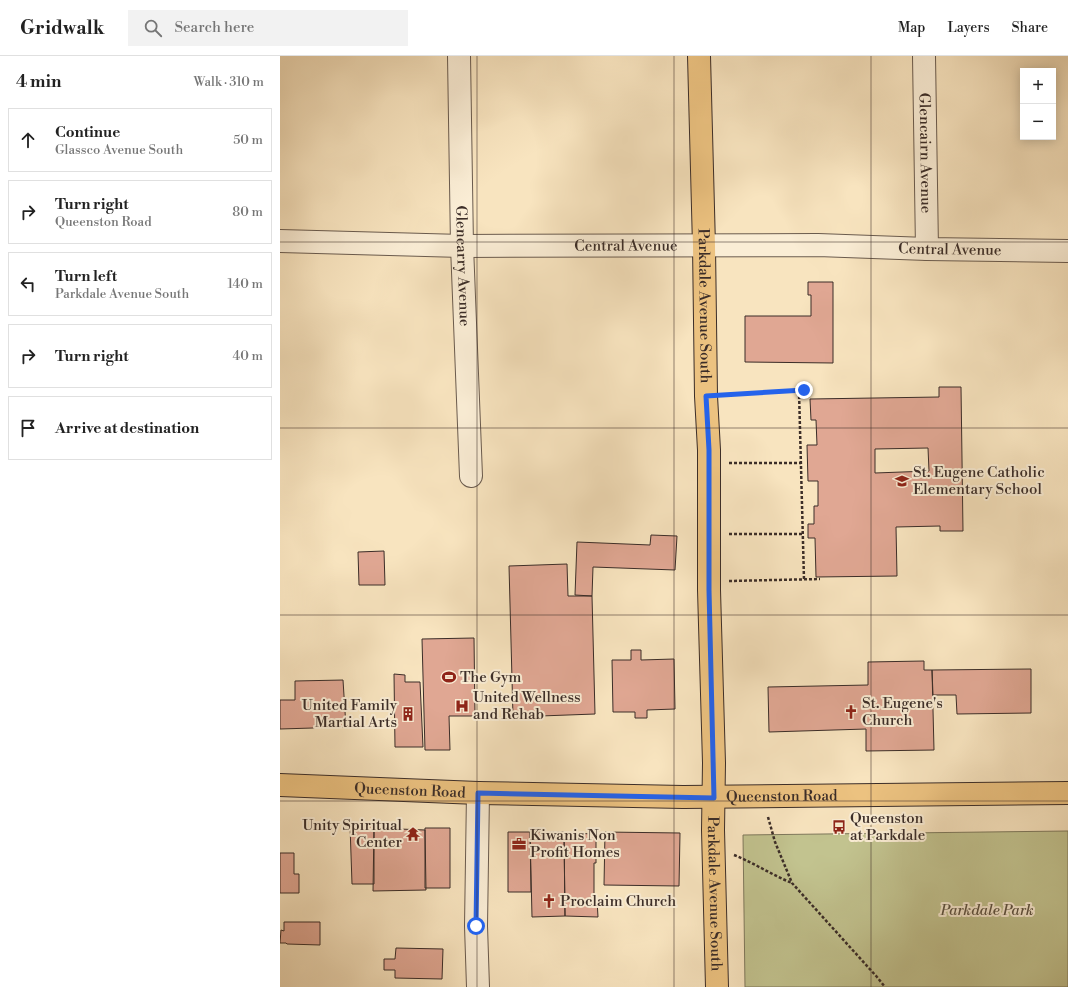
<!DOCTYPE html>
<meta charset="utf-8">
<style>
body{margin:0;font-family:"Libre Bodoni",serif;background:#f2f2f2;color:#222}
.controls{position:absolute;right:12px;top:12px;display:grid;overflow:hidden;border-radius:0px;box-shadow:0 2px 10px #0003}
.controls button{width:36px;height:36px;display:grid;place-items:center;padding:0;border:0;border-bottom:1px solid #e0e0e0;background:#fff;color:#222;font:20px sans-serif}
.stop{position:absolute;width:12px;height:12px;margin:-9px;border:3px solid #2563eb;border-radius:50%;background:#fff}
.stop.end{background:#2563eb;border-color:#fff;box-shadow:0 1px 4px #0008}
.list{margin:0;padding:0;list-style:none}
h2{display:flex;justify-content:space-between;align-items:center;height:52px;margin:0;padding:0 16px;font-size:17px}
h2 small{font-size:13px;font-weight:400;color:#767676}
.list li{display:grid;grid-template-columns:26px 1fr auto;gap:12px;align-items:center;box-sizing:border-box;height:64px;margin:0 8px 8px;padding:0 8px;border:1px solid #e0e0e0;border-radius:0px}
.list b{display:block;font-size:15px;white-space:nowrap}
.list p{margin:0;font-size:13px;white-space:nowrap;color:#767676}
.list em{font-size:13px;font-style:normal;color:#767676}
.icon{flex:none;width:22px;height:22px;fill:none;stroke:currentColor;stroke-width:2;stroke-linecap:round;stroke-linejoin:round}
.map{position:relative;flex:none;width:788px;height:931px;overflow:hidden}
header{display:flex;align-items:center;gap:24px;box-sizing:border-box;height:56px;padding:0 20px;background:#fff;border-bottom:1px solid #e0e0e0}
header strong{font-size:19px}
nav{display:flex;gap:22px;margin-inline-start:auto;font-size:14px}
.search{width:280px;height:36px;background:#f2f2f2;display:flex;align-items:center;gap:10px;box-sizing:border-box;padding:0 14px;border-radius:0px;color:#767676;font-size:15px}
main{display:flex}
aside{flex:1;background:#fff}
.map>svg:first-child{display:block}
.green{fill:#c2c38f;stroke:#7e785c}
.building{fill:#e0a793;stroke:#3b2d28;fill-rule:evenodd}
.lines{fill:none;stroke-linecap:round;stroke-linejoin:round}
.minor-casing{stroke:#6a5b4e;stroke-width:24}
.major-casing{stroke:#3b2d28;stroke-width:24}
.path{stroke:#3b2d28;stroke-width:2.5;stroke-dasharray:3 2;stroke-linecap:butt}
.minor{stroke:#faedd5;stroke-width:22}
.major{stroke:#ecc280;stroke-width:22}
.route{stroke:#2563eb;stroke-width:5}
.grid{fill:none;stroke:#3b2d28;stroke-width:1;stroke-opacity:0.55}
.labels{text-anchor:middle;stroke-width:4;stroke-linejoin:round;paint-order:stroke}
.street-label{font-size:15px;fill:#3b2d28;stroke:#faedd5}
.poi-label{font-size:15px;fill:#3b2d28;stroke:#faedd5;text-anchor:start}
.park-label{font-size:15px;font-style:italic;fill:#5d5242;stroke:#faedd5}
</style>
<header>
<strong>Gridwalk</strong>
<div class="search"><svg class="icon" aria-label="search" viewBox="0 0 24 24"><circle cx="10" cy="10" r="6"/><path d="M15 15l6 6"/></svg>Search here</div>
<nav><a>Map</a><a>Layers</a><a>Share</a></nav>
</header>
<main>
<aside>
<h2>4 min<small>Walk · 310 m</small></h2>
<ul class="list">
<li><svg class="icon" aria-label="ahead" viewBox="0 0 24 24"><path d="M12 20V5M6 11l6-6 6 6"/></svg><div><b>Continue</b><p>Glassco Avenue South</p></div><em>50 m</em></li>
<li><svg class="icon" aria-label="right" viewBox="0 0 24 24"><path d="M7 20v-9h11M14 6l5 5-5 5"/></svg><div><b>Turn right</b><p>Queenston Road</p></div><em>80 m</em></li>
<li><svg class="icon" aria-label="left" viewBox="0 0 24 24"><path d="M17 20v-9H6M10 6l-5 5 5 5"/></svg><div><b>Turn left</b><p>Parkdale Avenue South</p></div><em>140 m</em></li>
<li><svg class="icon" aria-label="right" viewBox="0 0 24 24"><path d="M7 20v-9h11M14 6l5 5-5 5"/></svg><div><b>Turn right</b></div><em>40 m</em></li>
<li><svg class="icon" aria-label="arrive" viewBox="0 0 24 24"><path d="M6 21V4h12l-3 4 3 4H6"/></svg><div><b>Arrive at destination</b></div></li>
</ul>
</aside>
<div class="map">
<svg width="788" height="931" viewBox="0 0 788 931">
<rect width="100%" height="100%" fill="#f8e4bf"/>
<filter id="stains"><feTurbulence type="fractalNoise" baseFrequency=".005" numOctaves="4"/><feColorMatrix values="0 0 0 0 .2 0 0 0 0 .09 0 0 0 0 .02 0 0 0 .5 -.17"/></filter>
<radialGradient id="worn" r=".72"><stop offset=".6" stop-color="#630" stop-opacity="0"/><stop offset="1" stop-color="#630" stop-opacity=".3"/></radialGradient>
<path class="green" d="M 788,775 L 788,931 L 465,931 L 463,779 Z"/>
<path class="building" d="M 528,226 L 553,226 L 553,307 L 465,306 L 465,260 L 531,260 L 531,239 L 528,239 Z
M 659,331 L 681,331 L 683,475 L 660,475 L 660,470 L 616,471 L 617,520 L 536,521 L 535,482 L 528,482 L 528,468 L 534,468 L 534,450 L 538,450 L 538,425 L 528,425 L 527,389 L 537,389 L 536,364 L 531,364 L 530,343 L 659,341 ZM 648,392 L 649,415 L 595,417 L 595,393 Z
M 371,479 L 397,480 L 395,514 L 313,511 L 312,540 L 295,539 L 297,486 L 370,489 Z
M 104,495 L 105,529 L 79,529 L 78,496 Z
M 287,508 L 288,540 L 312,540 L 315,658 L 233,661 L 229,510 Z
M 194,582 L 195,660 L 169,660 L 170,694 L 145,694 L 142,583 Z
M 351,594 L 361,594 L 361,604 L 394,603 L 395,653 L 367,654 L 367,662 L 355,662 L 355,656 L 333,656 L 332,604 L 351,604 Z
M 644,605 L 644,614 L 652,614 L 654,694 L 586,695 L 586,673 L 489,676 L 488,631 L 588,629 L 588,606 Z
M 751,613 L 751,657 L 677,658 L 676,639 L 653,639 L 652,614 Z
M 114,618 L 125,619 L 125,626 L 140,626 L 143,691 L 115,691 Z
M 63,624 L 66,671 L 0,673 L 0,644 L 15,644 L 15,625 Z
M 70,769 L 94,770 L 94,828 L 72,828 Z
M 94,772 L 145,774 L 146,834 L 93,835 Z
M 145,772 L 170,772 L 170,832 L 145,832 Z
M 228,776 L 250,776 L 251,836 L 228,836 Z
M 250,776 L 284,776 L 285,860 L 252,861 Z
M 325,776 L 400,777 L 399,830 L 324,829 Z
M 284,777 L 316,778 L 316,807 L 314,807 L 314,844 L 317,844 L 318,861 L 285,860 Z
M 0,797 L 14,797 L 14,818 L 19,818 L 19,837 L 0,837 Z
M 4,866 L 40,866 L 40,889 L 7,888 L 6,887 L 0,887 L 1,874 L 4,875 Z
M 116,892 L 163,893 L 162,923 L 115,922 L 115,914 L 104,914 L 104,903 L 115,903 Z"/>
<g class="lines">
<defs>
<g id="minor">
<path id="s1" d="M 179,0 L 182,190 L 191,420"/>
<path id="s2" d="M 644,0 L 647,193"/>
<path id="s3" d="M 0,185 L 182,190 L 538,189 L 647,193 L 788,195"/>
<path d="M 198,931 L 196,870 L 198,737"/>
</g>
<g id="major">
<path id="s4" d="M 419,0 L 424,190 L 426,340 L 429,394 L 429,534 L 434,707 L 433,774 L 437,931"/>
<path id="s5" d="M 0,729 L 198,737 L 403,741 L 788,737"/>
</g>
</defs>
<use href="#minor" class="minor-casing"/>
<use href="#major" class="major-casing"/>
<path class="path" d="M 519,335 L 524,524
M 446,339 L 524,334
M 449,407 L 521,407
M 449,478 L 523,478
M 449,525 L 540,523
M 488,761 L 495,786 L 512,827 L 597,921 L 605,931
M 454,799 C 474,807 492,819 512,827"/>
<use href="#minor" class="minor"/>
<use href="#major" class="major"/>
</g>
<g class="lines">
<path class="route" d="M 196,870 L 198,737 L 434,742 L 429,534 L 429,394 L 426,340 L 524,334"/>
</g>
<path class="grid" d="M 197,0 L 197,931M 394,0 L 394,931M 591,0 L 591,931M 0,186 L 788,186M 0,372 L 788,372M 0,559 L 788,559M 0,745 L 788,745"/>
<defs>
<symbol id="school-bare" viewBox="-9 -9 18 18"><path d="M0-5L7-2L0 1L-7-2ZM-4 1L0 2.5L4 1V4Q0 6-4 4Z" fill="#8f2418" stroke="#faedd5" stroke-width="2.5" paint-order="stroke"/></symbol>
<symbol id="stadium-bare" viewBox="-9 -9 18 18"><path d="M0-5a6.5 5 0 1 0 0 10a6.5 5 0 1 0 0-10ZM-3.5-1.8h7v3.6h-7Z" fill="#8f2418" stroke="#faedd5" stroke-width="2.5" paint-order="stroke"/></symbol>
<symbol id="hospital-bare" viewBox="-9 -9 18 18"><path d="M-5-5h3v3.5h4V-5h3V5h-3V1.5h-4V5h-3Z" fill="#8f2418" stroke="#faedd5" stroke-width="2.5" paint-order="stroke"/></symbol>
<symbol id="church-bare" viewBox="-9 -9 18 18"><path d="M-1.2-6h2.4v3.5h3.3v2.4h-3.3V6h-2.4V-.1h-3.3v-2.4h3.3Z" fill="#8f2418" stroke="#faedd5" stroke-width="2.5" paint-order="stroke"/></symbol>
<symbol id="building-bare" viewBox="-9 -9 18 18"><path d="M-4-6H4V6H1V3H-1V6H-4ZM-2.5-4.3h1.7v1.8h-1.7ZM.8-4.3h1.7v1.8H.8ZM-2.5-1h1.7V.8h-1.7ZM.8-1h1.7V.8H.8Z" fill="#8f2418" stroke="#faedd5" stroke-width="2.5" paint-order="stroke"/></symbol>
<symbol id="bus-bare" viewBox="-9 -9 18 18"><path d="M-5-6H5V4H4V6H2V4H-2V6H-4V4H-5ZM-3.5-4V0h7V-4ZM-3.5 1.2v1.5H-2V1.2ZM2 1.2v1.5H3.5V1.2Z" fill="#8f2418" stroke="#faedd5" stroke-width="2.5" paint-order="stroke"/></symbol>
<symbol id="temple-bare" viewBox="-9 -9 18 18"><path d="M0-6L5-2H3V0L6.5 2.5H4V6H1.5V3h-3V6H-4V2.5H-6.5L-3 0V-2H-5Z" fill="#8f2418" stroke="#faedd5" stroke-width="2.5" paint-order="stroke"/></symbol>
<symbol id="office-bare" viewBox="-9 -9 18 18"><path d="M-6-3h4V-5.5h4V-3h4V5H-6ZM-1-4.5V-3h2v-1.5ZM-6 0V1H6V0Z" fill="#8f2418" stroke="#faedd5" stroke-width="2.5" paint-order="stroke"/></symbol>
</defs>
<g fill-rule="evenodd">
<use href="#school-bare" x="612" y="415" width="20" height="20"/>
<use href="#stadium-bare" x="159" y="611" width="20" height="20"/>
<use href="#hospital-bare" x="172" y="640" width="20" height="20"/>
<use href="#church-bare" x="561" y="646" width="20" height="20"/>
<use href="#building-bare" x="118" y="648" width="20" height="20"/>
<use href="#bus-bare" x="549" y="761" width="20" height="20"/>
<use href="#temple-bare" x="123" y="768" width="20" height="20"/>
<use href="#office-bare" x="229" y="778" width="20" height="20"/>
<use href="#church-bare" x="259" y="835" width="20" height="20"/>
</g>
<g class="labels">
<g class="street-label">
<text dy="5" stroke="none"><textPath href="#s2" startOffset="97">Glencairn Avenue</textPath></text>
<text dy="5" stroke="none"><textPath href="#s3" startOffset="346">Central Avenue</textPath></text>
<text dy="5" stroke="none"><textPath href="#s3" startOffset="670">Central Avenue</textPath></text>
<text dy="5" stroke="none"><textPath href="#s1" startOffset="210">Glencarry Avenue</textPath></text>
<text dy="5" stroke="none"><textPath href="#s4" startOffset="250">Parkdale Avenue South</textPath></text>
<text dy="5" stroke="none"><textPath href="#s5" startOffset="130">Queenston Road</textPath></text>
<text dy="5" stroke="none"><textPath href="#s5" startOffset="502">Queenston Road</textPath></text>
<text dy="5" stroke="none"><textPath href="#s4" startOffset="838">Parkdale Avenue South</textPath></text>
</g>
<g class="poi-label">
<text x="633" y="421">St. Eugene Catholic<tspan x="633" dy="17">Elementary School</tspan></text>
<text x="180" y="626">The Gym</text>
<text x="193" y="646">United Wellness<tspan x="193" dy="17">and Rehab</tspan></text>
<text x="582" y="652">St. Eugene's<tspan x="582" dy="17">Church</tspan></text>
<text x="117" y="654" text-anchor="end">United Family<tspan x="117" dy="17">Martial Arts</tspan></text>
<text x="570" y="767">Queenston<tspan x="570" dy="17">at Parkdale</tspan></text>
<text x="122" y="774" text-anchor="end">Unity Spiritual<tspan x="122" dy="17">Center</tspan></text>
<text x="250" y="784">Kiwanis Non<tspan x="250" dy="17">Profit Homes</tspan></text>
<text x="280" y="850">Proclaim Church</text>
</g>
<g class="park-label">
<text x="707" y="859">Parkdale Park</text>
</g>
</g>
<rect width="100%" height="100%" filter="url(#stains)"/>
<rect width="100%" height="100%" fill="url(#worn)"/>
</svg>
<div class="controls">
<button>+</button>
<button>−</button>
</div>
<div class="stop" style="left:196px;top:870px"></div>
<div class="stop end" style="left:524px;top:334px"></div>
</div>
</main>
